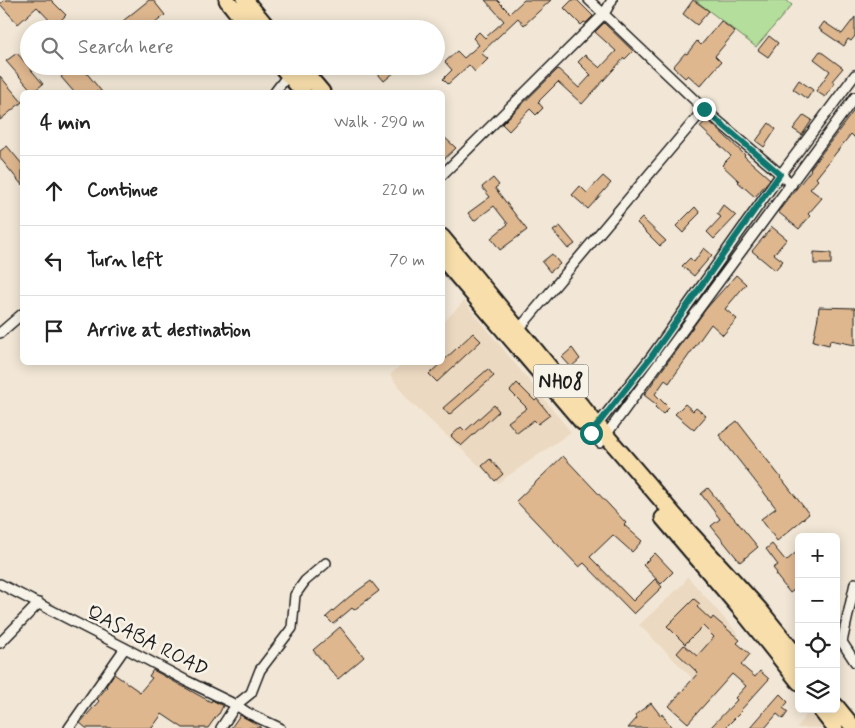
<!DOCTYPE html>
<meta charset="utf-8">
<style>
body{margin:0;font-family:Mynerve,sans-serif;background:#f6f6f6;color:#222}
.controls{position:absolute;right:15px;bottom:15px;display:grid;overflow:hidden;border-radius:8px;box-shadow:0 2px 12px #0003}
.controls button{width:45px;height:45px;display:grid;place-items:center;padding:0;border:0;border-bottom:1px solid #e0e0e0;background:#fff;color:#222;font:25px sans-serif}
.stop{position:absolute;width:15px;height:15px;margin:-11px;border:4px solid #0f766e;border-radius:50%;background:#fff}
.stop.end{background:#0f766e;border-color:#fff;box-shadow:0 1px 5px #0008}
.list{margin:0;padding:0;list-style:none}
h2{display:flex;justify-content:space-between;align-items:center;height:65px;margin:0;padding:0 20px;font-size:21px}
h2 small{font-size:16px;font-weight:400;color:#767676}
.list li{display:grid;grid-template-columns:32px 1fr auto;gap:15px;align-items:center;box-sizing:border-box;height:70px;padding:0 20px;border-top:1px solid #e0e0e0}
.list b{display:block;font-size:19px;white-space:nowrap}
.list em{font-size:16px;font-style:normal;color:#767676}
.icon{flex:none;width:28px;height:28px;fill:none;stroke:currentColor;stroke-width:2;stroke-linecap:round;stroke-linejoin:round}
.map{position:relative;flex:none;width:855px;height:728px;overflow:hidden}
.search{position:absolute;background:#fff;box-shadow:0 2px 12px #0003;left:20px;top:20px;width:425px;height:55px;display:flex;align-items:center;gap:12px;box-sizing:border-box;padding:0 18px;border-radius:28px;color:#767676;font-size:19px}
.panel{position:absolute;background:#fff;box-shadow:0 2px 12px #0003;left:20px;top:90px;width:425px;height:275px;border-radius:8px}
.map>svg:first-child{display:block}
.built{fill:#ecd9c1}
.green{fill:#b4de9b;stroke:#687d5c}
.building{fill:#deb78f;stroke:#1c1c1c}
.lines{fill:none;stroke-linecap:round;stroke-linejoin:round}
.minor-casing{stroke:#1c1c1c;stroke-width:12}
.trunk-casing{stroke:#1c1c1c;stroke-width:19}
.minor{stroke:#f7f3e8;stroke-width:9}
.trunk{stroke:#f8deab;stroke-width:15}
.route{stroke:#0f766e;stroke-width:6}
.labels{text-anchor:middle;stroke-width:5;stroke-linejoin:round;paint-order:stroke}
.shield{fill:#f7f3e8;stroke:#5e5c59;stroke-width:1}
.shield-label{font-size:19px;font-weight:bold;fill:#1c1c1c}
.street-label{font-size:20px;fill:#1c1c1c;stroke:#f7f3e8}
</style>
<div class="map">
<svg width="855" height="728" viewBox="0 0 855 728">
<rect width="100%" height="100%" fill="#f2e7d6"/>
<filter id="ink" filterUnits="userSpaceOnUse"><feTurbulence type="fractalNoise" baseFrequency=".02" numOctaves="2"/><feDisplacementMap in="SourceGraphic" scale="10" xChannelSelector="R" yChannelSelector="G"/><feConvolveMatrix kernelMatrix="1 2 1 2 8 2 1 2 1" color-interpolation-filters="sRGB"/></filter>
<g filter="url(#ink)">
<path class="built" d="M 464,301 L 571,432 L 498,483 L 408,400 L 390,375 L 403,363 L 442,362 L 443,323 Z
M 687,576 L 739,635 L 696,682 L 639,625 L 683,584 Z
M 810,709 L 816,709 L 827,728 L 797,728 Z"/>
<path class="green" d="M 695,0 L 786,0 L 792,5 L 756,47 Z"/>
<path class="building" d="M 5,0 L 51,0 L 66,15 L 55,26 L 37,7 L 18,24 L 0,4 Z
M 149,0 L 153,0 L 165,15 L 149,28 L 144,22 L 135,29 L 113,29 Z
M 485,0 L 497,0 L 510,13 L 524,0 L 551,0 L 524,25 L 518,18 L 481,53 L 488,59 L 475,72 L 469,65 L 448,84 L 443,79 L 452,70 L 445,62 L 457,51 L 464,58 L 479,45 L 473,38 L 479,32 L 485,38 L 504,21 Z
M 572,0 L 577,0 L 593,16 L 586,23 L 584,22 L 581,25 L 564,8 Z
M 693,0 L 709,11 L 697,25 L 683,14 Z
M 855,17 L 855,36 L 851,41 L 848,39 L 844,46 L 819,29 L 824,22 L 842,34 Z
M 721,21 L 735,32 L 715,56 L 721,62 L 700,86 L 688,75 L 685,78 L 673,67 L 685,53 L 687,54 L 697,41 L 701,45 Z
M 604,23 L 633,51 L 625,59 L 624,58 L 582,104 L 558,82 L 538,102 L 543,108 L 536,115 L 530,109 L 509,131 L 502,124 L 558,69 L 579,88 L 591,75 L 578,62 L 585,55 L 600,68 L 616,51 L 595,32 Z
M 769,36 L 778,43 L 768,57 L 758,50 Z
M 820,51 L 843,68 L 832,81 L 835,83 L 825,97 L 816,91 L 830,71 L 814,59 Z
M 17,53 L 43,84 L 33,92 L 6,61 Z
M 73,66 L 81,66 L 102,92 L 74,92 L 61,77 Z
M 388,66 L 392,66 L 396,71 L 384,81 L 378,74 Z
M 0,76 L 22,102 L 0,120 Z
M 799,80 L 813,90 L 807,99 L 793,89 Z
M 855,109 L 855,138 L 851,134 L 816,178 L 818,180 L 810,189 L 822,198 L 808,214 L 810,216 L 799,229 L 778,212 L 811,170 L 810,169 Z
M 804,115 L 812,120 L 802,135 L 793,129 Z
M 707,119 L 745,155 L 744,156 L 770,179 L 755,197 L 738,182 L 739,181 L 722,165 L 731,156 L 700,127 Z
M 769,123 L 776,129 L 764,147 L 756,141 Z
M 442,135 L 456,148 L 442,161 Z
M 7,146 L 22,164 L 22,185 L 0,158 L 0,151 Z
M 603,176 L 611,183 L 588,209 L 572,195 L 580,186 L 587,193 Z
M 493,178 L 499,185 L 495,188 L 527,230 L 500,250 L 491,238 L 508,224 L 494,206 L 474,221 L 468,213 L 490,197 L 482,187 Z
M 723,205 L 736,216 L 714,239 L 707,232 L 721,217 L 717,214 Z
M 695,207 L 700,213 L 690,223 L 691,224 L 683,233 L 676,226 Z
M 642,218 L 666,241 L 660,246 L 637,223 Z
M 560,226 L 575,244 L 568,249 L 553,231 Z
M 772,227 L 787,239 L 774,254 L 783,261 L 775,270 L 752,251 Z
M 704,248 L 712,255 L 694,276 L 682,266 L 690,258 L 694,262 Z
M 814,252 L 831,253 L 831,264 L 814,264 Z
M 552,254 L 560,264 L 550,272 L 542,262 Z
M 736,275 L 746,284 L 725,309 L 737,319 L 723,335 L 711,324 L 669,383 L 665,380 L 655,394 L 669,408 L 663,414 L 655,407 L 657,405 L 644,395 L 706,309 Z
M 819,307 L 855,308 L 855,345 L 830,340 L 829,345 L 813,341 L 818,317 Z
M 473,333 L 481,341 L 437,382 L 429,374 L 442,362 Z
M 572,348 L 580,359 L 571,367 L 562,357 Z
M 488,369 L 494,376 L 449,415 L 443,408 Z
M 517,383 L 535,401 L 537,399 L 550,415 L 538,424 L 534,420 L 517,433 L 508,422 L 527,408 L 510,391 Z
M 685,404 L 693,411 L 696,408 L 706,416 L 694,430 L 675,414 Z
M 494,405 L 499,411 L 461,446 L 451,436 L 461,427 L 465,431 Z
M 737,421 L 809,514 L 777,541 L 761,519 L 776,508 L 719,435 Z
M 563,456 L 626,523 L 624,525 L 642,541 L 632,552 L 613,535 L 590,557 L 633,601 L 655,579 L 662,587 L 634,614 L 584,563 L 579,567 L 516,501 Z
M 490,459 L 503,474 L 495,481 L 482,466 Z
M 708,488 L 728,513 L 729,512 L 758,547 L 740,562 L 711,526 L 720,519 L 701,494 Z
M 772,544 L 786,561 L 799,550 L 799,586 L 790,593 L 775,574 L 777,573 L 773,568 L 778,565 L 766,549 Z
M 655,553 L 673,572 L 661,584 L 643,565 Z
M 371,581 L 379,591 L 354,610 L 352,608 L 333,624 L 326,617 L 349,597 Z
M 694,599 L 700,604 L 697,607 L 711,620 L 713,617 L 740,640 L 737,643 L 750,654 L 741,665 L 755,677 L 760,671 L 769,679 L 741,710 L 742,711 L 725,728 L 710,728 L 737,700 L 735,698 L 746,686 L 732,674 L 688,723 L 669,706 L 698,673 L 677,653 L 684,645 L 697,656 L 714,637 L 703,626 L 685,644 L 667,626 Z
M 340,627 L 364,657 L 338,679 L 313,650 Z
M 153,670 L 211,702 L 212,700 L 223,706 L 219,714 L 218,714 L 208,728 L 183,728 L 162,714 L 152,728 L 86,728 L 80,723 L 99,701 L 97,699 L 107,687 L 106,686 L 114,674 L 140,692 L 152,678 L 149,676 Z
M 780,694 L 788,702 L 783,708 L 788,712 L 783,719 L 777,714 L 765,728 L 750,728 Z
M 651,703 L 661,716 L 662,714 L 672,728 L 628,728 L 637,718 L 635,715 Z
M 240,715 L 251,721 L 261,728 L 231,728 Z"/>
<g class="lines">
<defs>
<path id="minor" d="M 589,0 L 704,109
M 275,92 L 288,75
M 442,175 L 604,14 L 612,0
M 519,329 L 704,109 L 792,184
M 0,333 L 22,314
M 591,433 L 651,357 L 781,174 L 855,75
M 600,443 L 855,97
M 855,583 L 842,642 L 855,662
M 0,584 L 125,648 L 187,681 L 236,705 L 248,713 L 280,728
M 0,643 L 39,603
M 69,728 L 125,648
M 221,728 L 236,705 L 251,693 L 260,670 L 292,628 L 295,595 L 305,581 L 326,563"/>
<path id="trunk" d="M 227,0 L 250,29
M 245,0 L 269,29
M 281,66 L 303,92
M 300,66 L 322,92
M 442,237 L 598,426 L 681,523 L 759,609 L 799,659
M 442,258 L 582,422
M 663,518 L 749,619
M 744,613 L 799,682
M 836,706 L 854,728
M 820,709 L 835,728"/>
</defs>
<use href="#minor" class="minor-casing"/>
<use href="#trunk" class="trunk-casing"/>
<use href="#minor" class="minor"/>
<use href="#trunk" class="trunk"/>
</g>
</g>
<g class="lines" filter="url(#ink)">
<path class="route" d="M 591,433 L 651,357 L 780,174 L 704,109"/>
</g>
<g class="labels">
<rect class="shield" x="533.5" y="364.5" width="55" height="33" rx="4"/>
<g class="shield-label">
<text x="561" y="388">NH08</text>
</g>
<g class="street-label">
<text transform="translate(148 640) rotate(27)" y="7">QASABA ROAD</text>
</g>
</g>
</svg>
<div class="controls">
<button>+</button>
<button>−</button>
<button><svg class="icon" aria-label="locate" viewBox="0 0 24 24"><circle cx="12" cy="12" r="6"/><path d="M12 2v4M12 18v4M2 12h4M18 12h4"/></svg></button>
<button><svg class="icon" aria-label="layers" viewBox="0 0 24 24"><path d="M12 4l9 5-9 5-9-5zM3 14l9 5 9-5"/></svg></button>
</div>
<div class="stop" style="left:591px;top:433px"></div>
<div class="stop end" style="left:704px;top:109px"></div>
<div class="search"><svg class="icon" aria-label="search" viewBox="0 0 24 24"><circle cx="10" cy="10" r="6"/><path d="M15 15l6 6"/></svg>Search here</div>
<section class="panel">
<h2>4 min<small>Walk · 290 m</small></h2>
<ul class="list">
<li><svg class="icon" aria-label="ahead" viewBox="0 0 24 24"><path d="M12 20V5M6 11l6-6 6 6"/></svg><div><b>Continue</b></div><em>220 m</em></li>
<li><svg class="icon" aria-label="left" viewBox="0 0 24 24"><path d="M17 20v-9H6M10 6l-5 5 5 5"/></svg><div><b>Turn left</b></div><em>70 m</em></li>
<li><svg class="icon" aria-label="arrive" viewBox="0 0 24 24"><path d="M6 21V4h12l-3 4 3 4H6"/></svg><div><b>Arrive at destination</b></div></li>
</ul>
</section>
</div>
